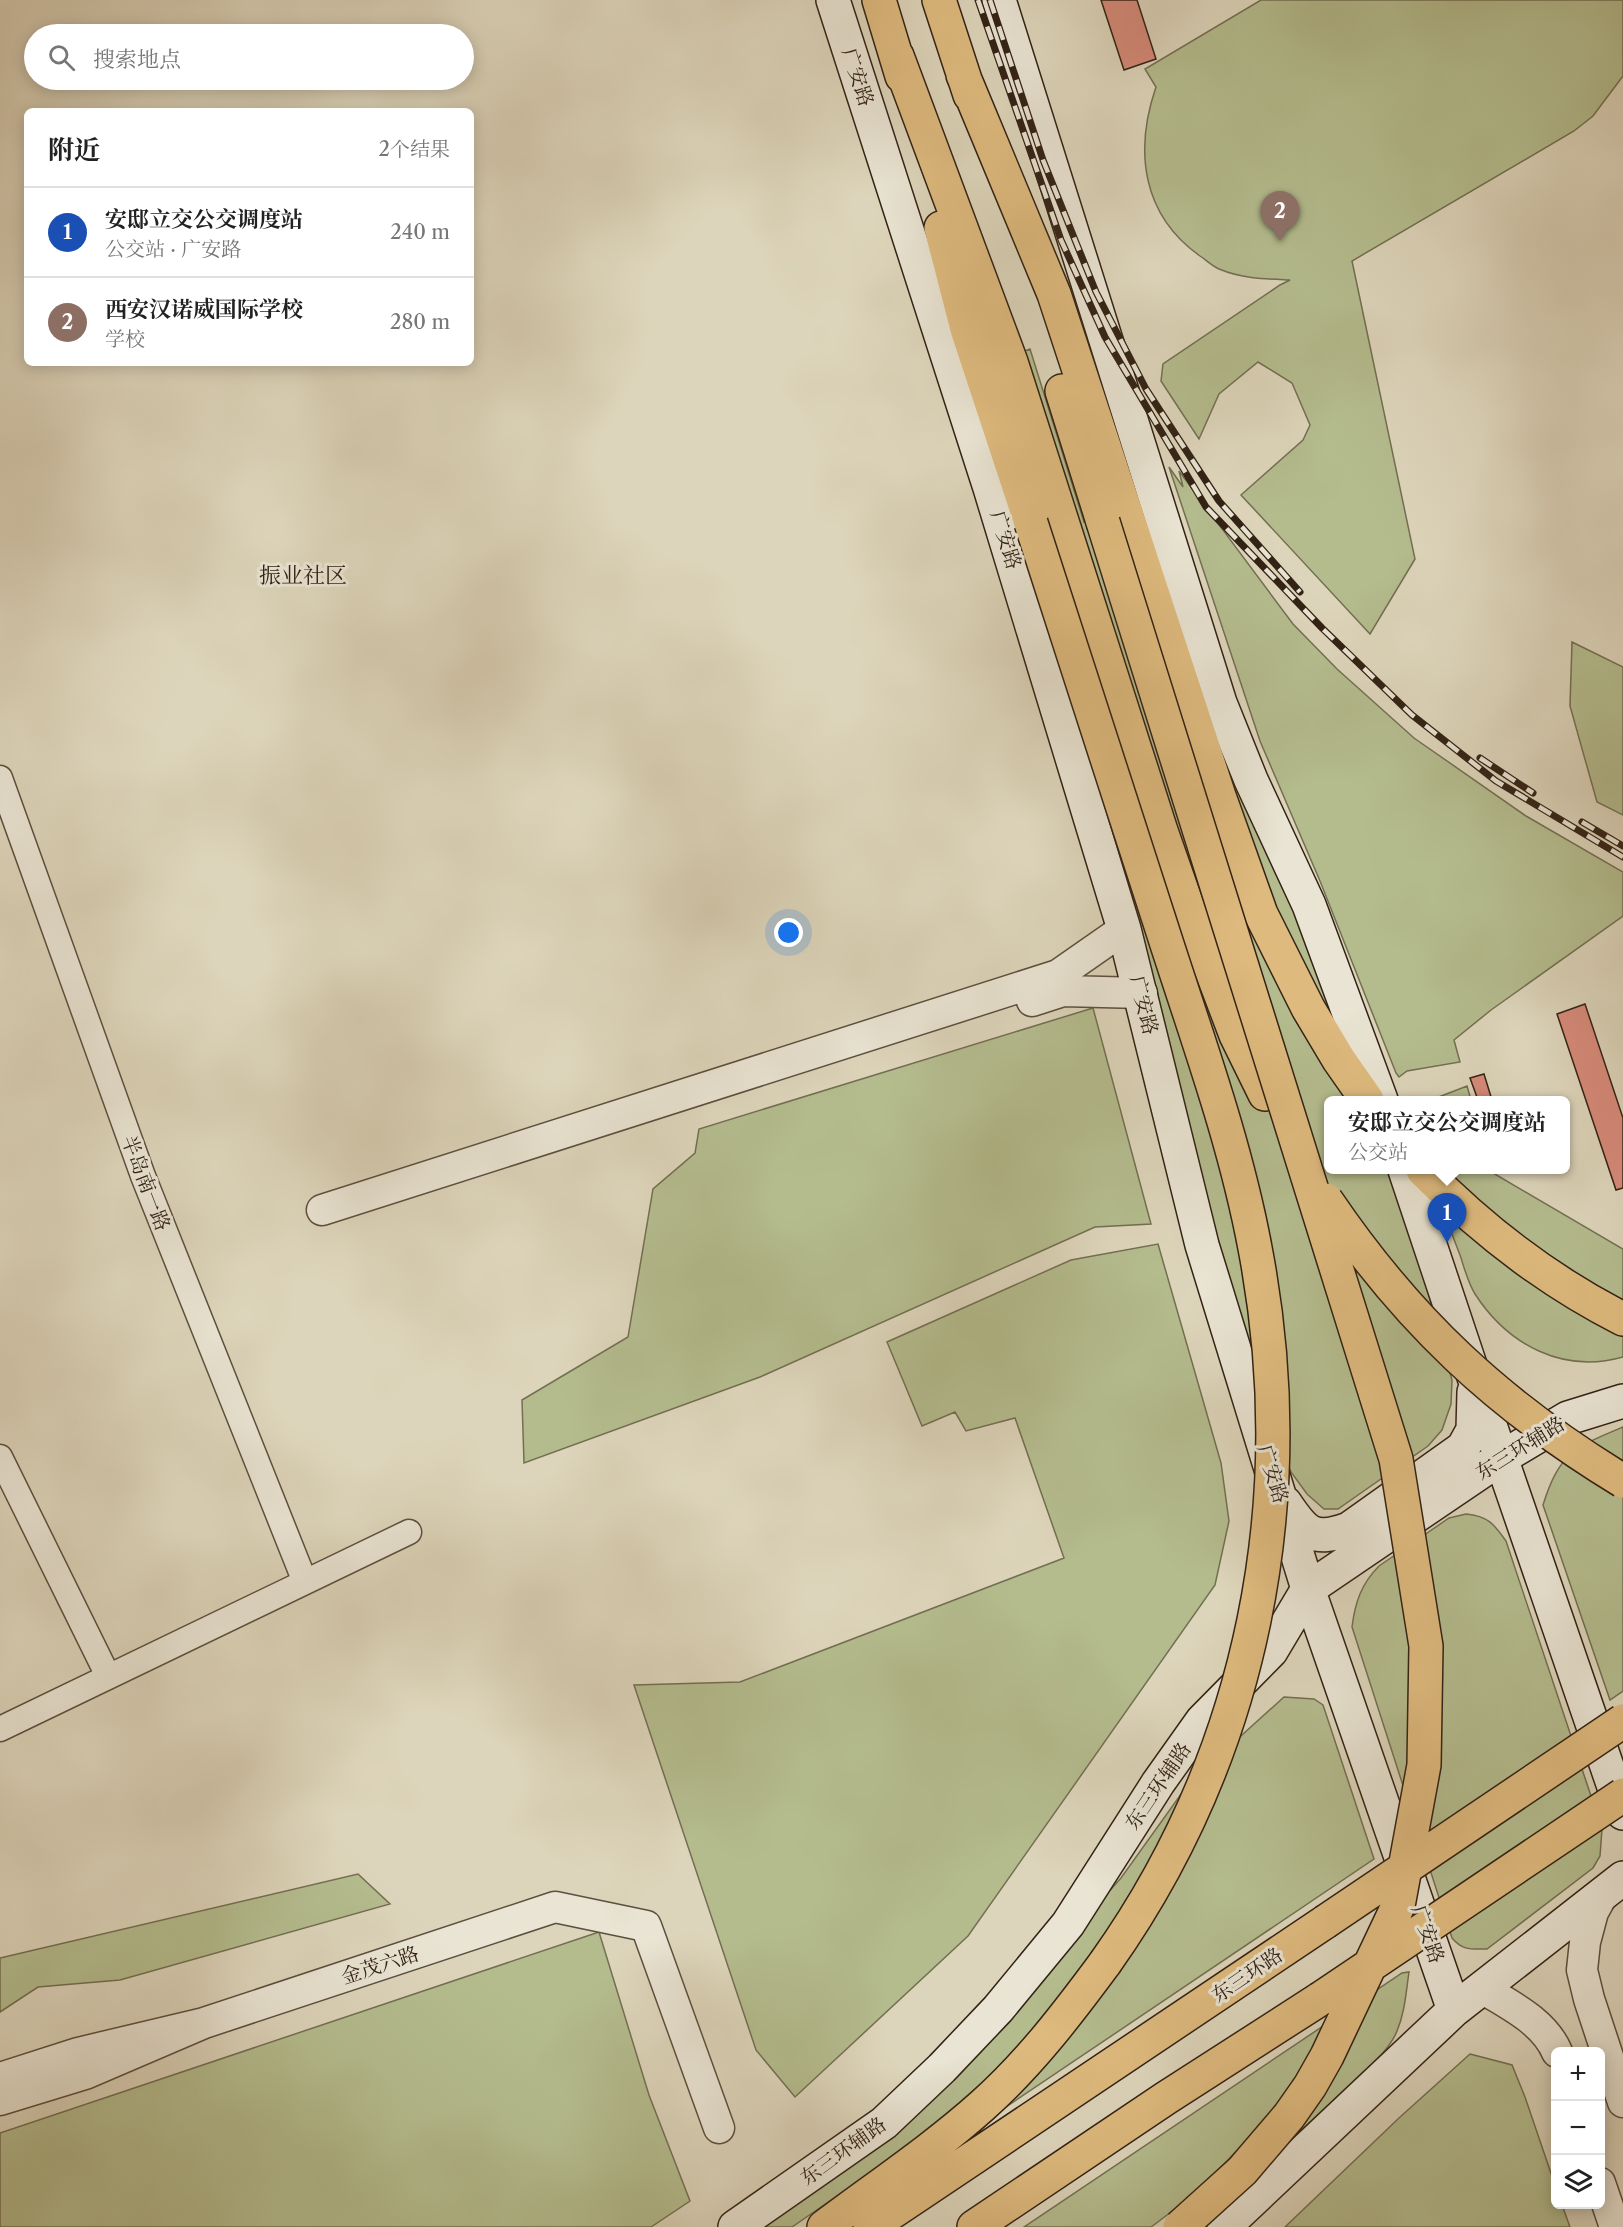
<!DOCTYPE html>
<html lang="zh">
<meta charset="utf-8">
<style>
body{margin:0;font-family:"Libre Caslon Text","Noto Serif SC",serif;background:#f2f2f2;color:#222}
.controls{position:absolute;right:18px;bottom:18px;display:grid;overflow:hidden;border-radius:9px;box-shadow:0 3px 15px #0003}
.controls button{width:54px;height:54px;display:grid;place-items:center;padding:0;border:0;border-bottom:2px solid #e0e0e0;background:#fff;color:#222;font:30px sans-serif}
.you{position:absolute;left:789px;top:933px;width:21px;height:21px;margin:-15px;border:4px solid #fff;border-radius:50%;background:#1a73e8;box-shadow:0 0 0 9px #1a73e833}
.badge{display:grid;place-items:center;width:39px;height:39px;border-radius:50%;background:#8f2418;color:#fff;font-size:20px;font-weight:700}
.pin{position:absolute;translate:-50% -50px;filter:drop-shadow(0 2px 3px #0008)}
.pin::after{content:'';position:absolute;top:32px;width:21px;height:18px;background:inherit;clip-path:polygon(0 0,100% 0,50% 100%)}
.popup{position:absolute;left:1324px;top:1096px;width:246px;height:78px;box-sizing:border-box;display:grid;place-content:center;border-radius:9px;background:#fff;filter:drop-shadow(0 2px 4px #0005);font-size:20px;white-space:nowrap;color:#767676}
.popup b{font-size:22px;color:#222}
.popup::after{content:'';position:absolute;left:50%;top:100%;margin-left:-12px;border:12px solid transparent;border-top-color:#fff}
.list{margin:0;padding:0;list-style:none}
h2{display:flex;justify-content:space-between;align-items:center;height:78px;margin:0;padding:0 24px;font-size:26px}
h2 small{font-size:20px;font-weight:400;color:#767676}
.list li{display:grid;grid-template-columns:39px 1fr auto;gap:18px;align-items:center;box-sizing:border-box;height:90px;padding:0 24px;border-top:2px solid #e0e0e0}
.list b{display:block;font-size:22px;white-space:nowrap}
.list p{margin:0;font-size:20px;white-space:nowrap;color:#767676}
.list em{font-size:20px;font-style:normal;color:#767676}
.icon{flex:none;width:33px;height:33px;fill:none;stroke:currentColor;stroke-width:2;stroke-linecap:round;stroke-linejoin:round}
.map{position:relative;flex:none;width:1623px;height:2227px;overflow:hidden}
.search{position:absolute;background:#fff;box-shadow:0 3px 15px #0003;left:24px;top:24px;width:450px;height:66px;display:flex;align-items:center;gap:15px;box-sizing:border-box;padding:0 21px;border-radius:33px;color:#767676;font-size:22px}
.panel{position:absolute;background:#fff;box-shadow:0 3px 15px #0003;left:24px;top:108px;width:450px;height:258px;border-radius:9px}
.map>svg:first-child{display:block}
.green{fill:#b4bc8e;stroke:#736f52;stroke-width:1.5}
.building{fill:#d78b7b;stroke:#322215;stroke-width:1.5}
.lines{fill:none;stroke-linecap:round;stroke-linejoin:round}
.minor-casing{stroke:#5d4f3e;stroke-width:27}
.tertiary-casing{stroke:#5d4f3e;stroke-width:33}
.secondary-casing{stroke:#322215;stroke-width:36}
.trunk-casing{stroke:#322215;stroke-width:36}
.minor{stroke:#e9e4d3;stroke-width:24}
.tertiary{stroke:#e9e4d3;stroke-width:30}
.secondary{stroke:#e9e4d3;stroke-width:33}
.trunk{stroke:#deba7e;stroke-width:33}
.rail-casing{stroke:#322215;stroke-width:7}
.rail{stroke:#e9e4d3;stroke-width:4.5;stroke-dasharray:14;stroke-linecap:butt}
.trunk-bridge-casing{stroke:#322215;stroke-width:36;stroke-linecap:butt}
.trunk-bridge{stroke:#deba7e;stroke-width:33}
.labels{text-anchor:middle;stroke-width:6;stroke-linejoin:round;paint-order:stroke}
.street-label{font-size:20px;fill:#322215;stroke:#e9e4d3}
.quarter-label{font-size:22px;fill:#322215;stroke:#e9e4d3}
</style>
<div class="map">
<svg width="1623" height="2227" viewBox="0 0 1623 2227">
<rect width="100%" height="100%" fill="#ddd5bb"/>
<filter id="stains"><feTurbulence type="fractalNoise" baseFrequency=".00333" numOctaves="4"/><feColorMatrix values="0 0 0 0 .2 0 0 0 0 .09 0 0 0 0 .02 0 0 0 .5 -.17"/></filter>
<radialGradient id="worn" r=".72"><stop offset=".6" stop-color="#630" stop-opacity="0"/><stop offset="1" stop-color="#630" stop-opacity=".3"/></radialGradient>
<path class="green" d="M 1261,0 L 1623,0 L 1623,76 L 1593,116 L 1574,131 L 1352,261 L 1415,559 L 1370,634 L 1241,495 L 1303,440 L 1310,425 L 1292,383 L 1258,362 L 1219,394 L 1199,439 L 1161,381 L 1163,364 L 1280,285 L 1290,280 C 1266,279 1243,279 1219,269 C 1212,266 1206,260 1200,256 C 1142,215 1134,151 1156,87 L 1145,69 Z
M 1030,349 L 1084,522 L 1145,503 L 1371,1100 L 1328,1100 L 1328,1170 L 1392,1170 L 1420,1263 L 1452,1380 L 1451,1404 L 1442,1430 L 1428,1446 L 1338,1509 L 1324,1509 L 1307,1494 L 1291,1472 L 1264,1404 L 960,374 Z
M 1169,467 L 1183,487 L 1179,471 L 1293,624 L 1337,669 L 1414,738 L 1526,816 L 1623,872 L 1623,916 L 1491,1010 L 1454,1040 L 1460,1062 L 1407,1071 L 1399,1077 L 1396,1073 L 1320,881 L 1260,741 Z
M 1572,642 L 1623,667 L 1623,815 L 1597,802 L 1570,706 Z
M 1093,1008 L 1151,1224 L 1095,1227 L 760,1377 L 524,1463 L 522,1400 L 628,1337 L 653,1189 L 695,1153 L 699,1129 Z
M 1467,1086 L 1471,1100 L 1431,1100 Z
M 1428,1170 L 1491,1170 L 1493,1173 L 1623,1249 L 1623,1357 C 1563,1374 1508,1345 1475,1294 C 1468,1283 1464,1267 1460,1255 C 1449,1227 1439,1198 1428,1170 Z
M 1158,1244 L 1221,1463 L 1229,1521 L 1215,1585 L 968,1936 L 795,2097 L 756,2050 L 634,1685 L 740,1682 L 1064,1558 L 1015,1418 L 966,1431 L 955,1412 L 922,1426 L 887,1342 L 1071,1260 Z
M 1623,1427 L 1623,1691 L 1610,1700 L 1543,1505 C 1559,1453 1575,1447 1623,1427 Z
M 1466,1514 C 1488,1516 1494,1524 1506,1541 L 1602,1829 L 1600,1856 L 1593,1868 L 1487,1949 C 1471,1949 1463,1951 1452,1938 L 1352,1627 C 1355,1603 1361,1584 1379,1566 L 1449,1518 Z
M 1284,1697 L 1314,1699 L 1323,1705 L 1374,1859 L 997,2113 L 936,2128 L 792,2227 L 758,2227 L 919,2105 L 1121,1878 L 1189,1783 Z
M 358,1874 L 390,1904 L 120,1980 L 38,1987 L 0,2012 L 0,1958 Z
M 599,1932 L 649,2095 L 690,2201 L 651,2227 L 0,2227 L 0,2133 Z
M 1409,1972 C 1406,1992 1405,2012 1397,2031 C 1386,2060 1323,2110 1298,2134 L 1267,2120 C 1231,2157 1194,2197 1151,2227 L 1024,2227 L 1402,1973 Z
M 1470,2054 L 1512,2065 L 1525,2097 L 1555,2185 L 1556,2204 L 1562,2205 L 1570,2227 L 1285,2227 L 1399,2118 Z"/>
<path class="building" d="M 1101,0 L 1137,0 L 1156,59 L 1124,70 Z
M 1585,1004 L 1623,1118 L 1623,1188 L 1616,1190 L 1557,1014 Z
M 1484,1074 L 1492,1100 L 1478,1100 L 1470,1078 Z"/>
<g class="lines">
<defs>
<path id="minor" d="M 0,778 L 143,1176 L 305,1582
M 0,1457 L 108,1676
M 0,1729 L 409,1532"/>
<path id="tertiary" d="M 1032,1001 L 1063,991 L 1142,993
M 322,1210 L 1058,975 L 1124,929
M 1604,1892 L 1593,1912 L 1585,1942 L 1582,1970 L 1589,1999 L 1623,2102
M 1482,1988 C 1509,2005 1544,2021 1557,2052
M 204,2023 L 555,1907 L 646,1926 L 719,2128
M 0,2078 L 78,2053 L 204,2023 L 85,2074 L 0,2100
M 1600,2183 L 1615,2227"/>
<path id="secondary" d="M 833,0 L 990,488 L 1124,929 L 1202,1245 L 1308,1589 L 1454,2010
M 999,0 L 1220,703 L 1251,780 L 1309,905 L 1381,1100
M 1405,1170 L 1501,1458 L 1623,1813
M 1285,1503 C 1305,1533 1313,1542 1349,1529 L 1463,1448 L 1473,1430 L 1474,1392
M 735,2227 L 884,2123 L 942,2068 L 998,2009 L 1068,1924 L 1158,1783 L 1202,1721 L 1271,1651 L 1308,1589 L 1501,1458 L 1568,1418 L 1623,1401
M 1224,2227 L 1454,2010 L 1623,1878"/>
<path id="trunk" d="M 879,0 L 902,76
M 939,0 L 970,95
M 897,56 L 1011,362 L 1161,831 L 1189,911 L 1236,1035 L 1265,1094
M 963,75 L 1054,294 L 1219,796 L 1261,914 L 1308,1008 L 1339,1060 L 1367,1100
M 941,228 L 967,329 L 1031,523
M 1062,391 L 1103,522
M 1423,1170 C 1482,1230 1548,1281 1623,1319
M 824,2227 C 877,2187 934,2149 983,2105 C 1030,2063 1068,2013 1105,1963
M 870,2227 L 1325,1922
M 974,2227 L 1166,2098 L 1320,1999"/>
</defs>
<use href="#minor" class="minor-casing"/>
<use href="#tertiary" class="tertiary-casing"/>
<use href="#secondary" class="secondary-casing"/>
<use href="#trunk" class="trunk-casing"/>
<use href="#minor" class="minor"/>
<use href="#tertiary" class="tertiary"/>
<use href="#secondary" class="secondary"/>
<use href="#trunk" class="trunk"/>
<defs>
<path id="rail" d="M 978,0 L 1061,240 L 1105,337 L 1206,507 L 1322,628 L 1412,715 L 1496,781 L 1623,857
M 990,0 L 1043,160 L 1073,235 L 1096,292 L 1146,389 L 1219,501 L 1300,592
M 1480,758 L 1533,793
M 1582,822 L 1623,846"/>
</defs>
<use href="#rail" class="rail-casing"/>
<use href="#rail" class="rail"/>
<defs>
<path id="trunk-bridge" d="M 1103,522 L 1396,1459 L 1426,1646 L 1424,1765 L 1398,1906 L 1327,2056 L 1310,2086 L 1289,2116 L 1242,2171 L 1180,2227
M 1031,523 C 1075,660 1119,797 1164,935 C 1197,1038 1235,1141 1255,1248 C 1303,1499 1254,1753 1105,1963
M 1326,1200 C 1408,1321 1498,1405 1623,1481
M 1325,1922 L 1623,1721
M 1320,1999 L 1623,1795"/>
</defs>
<use href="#trunk-bridge" class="trunk-bridge-casing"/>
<use href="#trunk-bridge" class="trunk-bridge"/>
</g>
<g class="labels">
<g class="street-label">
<text transform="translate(858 77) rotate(72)" y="7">广安路</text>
<text transform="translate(1006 540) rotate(73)" y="7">广安路</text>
<text transform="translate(1144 1005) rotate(76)" y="7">广安路</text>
<text transform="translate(146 1183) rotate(69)" y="7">半岛南一路</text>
<text transform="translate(1520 1448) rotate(-32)" y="7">东三环辅路</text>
<text transform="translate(1273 1474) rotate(73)" y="7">广安路</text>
<text transform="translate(1158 1786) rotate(-56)" y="7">东三环辅路</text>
<text transform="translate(1428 1934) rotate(71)" y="7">广安路</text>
<text transform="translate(380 1965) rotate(-18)" y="7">金茂六路</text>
<text transform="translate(1247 1975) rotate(-34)" y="7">东三环路</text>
<text transform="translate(843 2151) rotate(-36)" y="7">东三环辅路</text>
</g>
<g class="quarter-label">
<text x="303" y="583">振业社区</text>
</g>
</g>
<rect width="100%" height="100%" filter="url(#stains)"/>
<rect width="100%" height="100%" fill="url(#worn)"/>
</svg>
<div class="controls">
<button>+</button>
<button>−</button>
<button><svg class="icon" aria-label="layers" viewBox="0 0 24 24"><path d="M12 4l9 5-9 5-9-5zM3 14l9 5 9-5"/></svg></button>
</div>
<div class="you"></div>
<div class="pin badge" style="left:1447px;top:1243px;background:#1a4fb4">1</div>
<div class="popup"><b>安邸立交公交调度站</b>公交站</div>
<div class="pin badge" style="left:1280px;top:241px;background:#8d6e63">2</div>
<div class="search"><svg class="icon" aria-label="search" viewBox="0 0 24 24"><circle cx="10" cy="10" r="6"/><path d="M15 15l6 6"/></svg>搜索地点</div>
<section class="panel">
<h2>附近<small>2个结果</small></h2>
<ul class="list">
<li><span class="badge" style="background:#1a4fb4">1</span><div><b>安邸立交公交调度站</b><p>公交站 · 广安路</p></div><em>240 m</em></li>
<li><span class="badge" style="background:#8d6e63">2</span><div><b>西安汉诺威国际学校</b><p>学校</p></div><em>280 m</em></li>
</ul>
</section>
</div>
